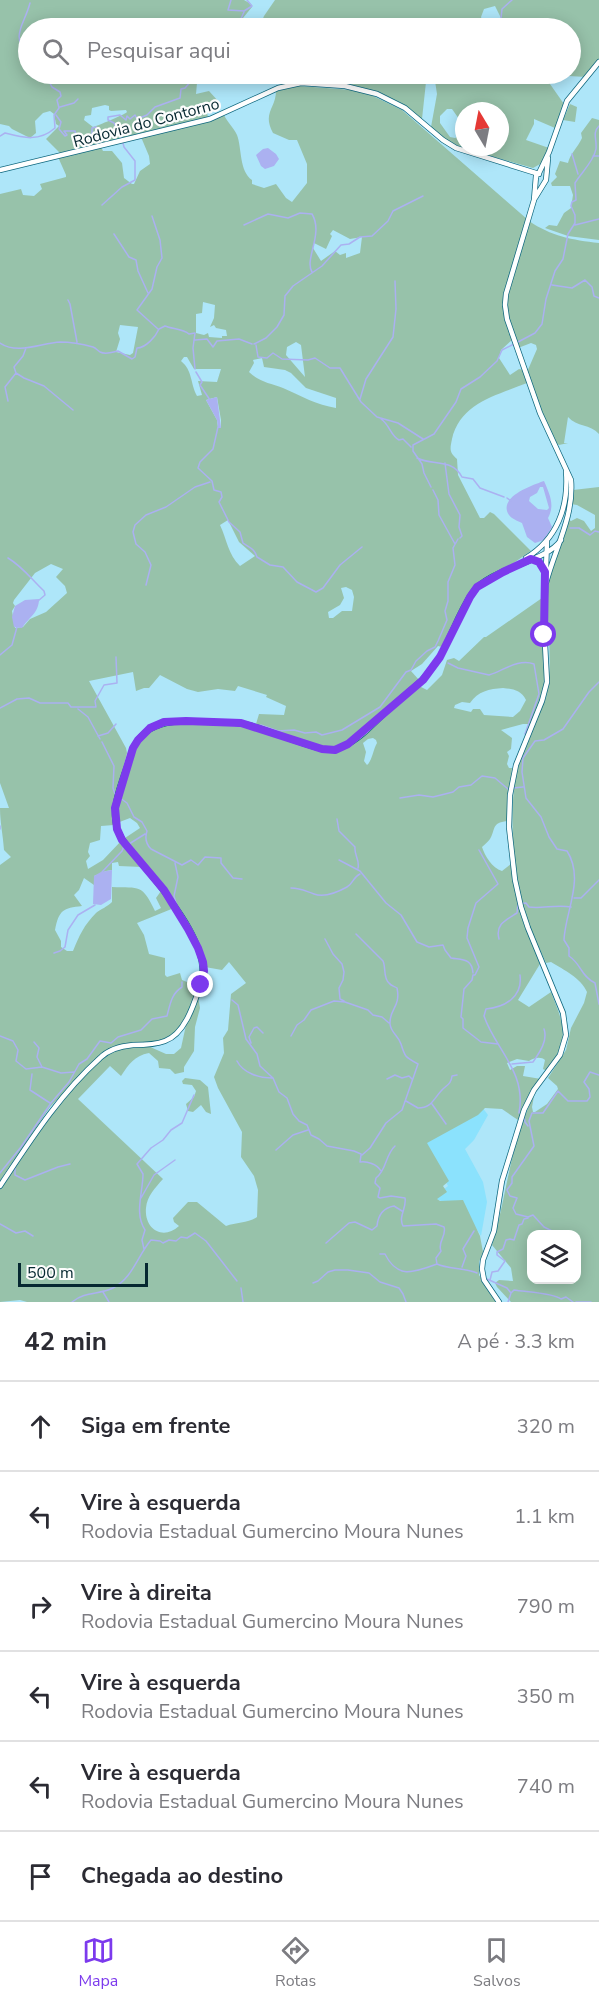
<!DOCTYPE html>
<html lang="pt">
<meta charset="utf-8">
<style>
body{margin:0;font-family:"Nunito Sans",sans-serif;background:#f7f7f7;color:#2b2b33}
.controls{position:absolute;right:18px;bottom:18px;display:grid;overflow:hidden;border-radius:12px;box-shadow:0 3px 15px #0003}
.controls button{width:54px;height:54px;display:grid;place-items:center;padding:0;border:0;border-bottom:2px solid #e1e1e2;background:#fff;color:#2b2b33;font:30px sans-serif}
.compass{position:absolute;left:455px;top:102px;width:54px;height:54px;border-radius:50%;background:#fff;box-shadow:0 3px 15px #0003;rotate:350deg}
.scale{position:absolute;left:18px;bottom:15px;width:130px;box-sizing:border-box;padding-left:6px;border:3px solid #062831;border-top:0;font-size:16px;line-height:21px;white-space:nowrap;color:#062831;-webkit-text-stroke:4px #fdfdfd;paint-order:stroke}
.stop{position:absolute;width:18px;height:18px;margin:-14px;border:4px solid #7c3aed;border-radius:50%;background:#fff}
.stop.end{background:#7c3aed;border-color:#fff;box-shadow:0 2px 6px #0008}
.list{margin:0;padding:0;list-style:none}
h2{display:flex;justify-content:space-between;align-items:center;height:78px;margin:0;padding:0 24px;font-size:26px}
h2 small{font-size:20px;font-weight:400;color:#7c7c81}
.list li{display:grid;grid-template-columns:39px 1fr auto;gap:18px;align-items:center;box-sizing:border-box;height:90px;padding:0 24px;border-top:2px solid #e1e1e2}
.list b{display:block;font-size:22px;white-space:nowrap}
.list p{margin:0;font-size:20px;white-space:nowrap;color:#7c7c81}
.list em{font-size:20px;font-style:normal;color:#7c7c81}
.icon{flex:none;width:33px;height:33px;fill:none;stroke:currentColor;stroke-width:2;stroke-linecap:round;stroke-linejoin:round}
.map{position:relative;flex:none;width:599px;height:1302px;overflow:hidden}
.search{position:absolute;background:#fff;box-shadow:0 3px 15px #0003;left:18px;right:18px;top:18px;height:66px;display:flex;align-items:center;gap:15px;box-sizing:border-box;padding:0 21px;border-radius:33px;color:#7c7c81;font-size:22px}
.sheet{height:618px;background:#fff}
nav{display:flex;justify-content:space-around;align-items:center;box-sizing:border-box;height:84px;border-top:2px solid #e1e1e2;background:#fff;font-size:16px;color:#7c7c81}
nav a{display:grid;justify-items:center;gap:3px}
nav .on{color:#7c3aed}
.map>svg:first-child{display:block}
.built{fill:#8be2fd}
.green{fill:#97c2aa;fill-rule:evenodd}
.water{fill:#abb1f1;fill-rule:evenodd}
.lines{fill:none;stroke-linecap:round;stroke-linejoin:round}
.stream{stroke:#abb1f1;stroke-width:1.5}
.secondary-casing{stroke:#0f687f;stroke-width:6}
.secondary{stroke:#fff;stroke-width:4.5}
.route{stroke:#7c3aed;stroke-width:8}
.labels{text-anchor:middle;stroke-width:4.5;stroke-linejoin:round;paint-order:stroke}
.street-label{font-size:16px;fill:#062831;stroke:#fdfdfd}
</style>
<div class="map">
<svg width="599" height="1302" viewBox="0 0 599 1302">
<rect width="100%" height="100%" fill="#aee6f9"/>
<path class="built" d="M 482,1107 L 488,1115 L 474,1140 L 465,1149 L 483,1182 L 487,1202 L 481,1236 L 460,1202 L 447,1203 L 433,1198 L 448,1186 L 425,1142 Z"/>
<path class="green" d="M 0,0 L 244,0 L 251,4 L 252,7 L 243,18 L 256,28 L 28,28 L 28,74 L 203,74 L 197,83 L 196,94 L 209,91 L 219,102 L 207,113 L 208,117 L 60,153 L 46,139 L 59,126 L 56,124 L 54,114 L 50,111 L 43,113 L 35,121 L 36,133 L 30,138 L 12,129 L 9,126 L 0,124 ZM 105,105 L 109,106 L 109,110 L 111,111 L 126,110 L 127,112 C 124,115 97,126 93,127 L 84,120 L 85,116 L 91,115 L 92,108 Z
M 275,0 L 599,0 L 599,62 L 586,77 L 569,76 L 567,74 L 570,74 L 570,28 L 506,28 L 495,6 L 484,9 L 481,17 L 485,28 L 259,28 L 264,16 Z
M 279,74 L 543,74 L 564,104 L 555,128 L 534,119 L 534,124 L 526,140 L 549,148 L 542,163 L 533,168 L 462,148 L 447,140 L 431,127 L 437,94 L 435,81 L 426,82 L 422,119 C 385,88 334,75 286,83 ZM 447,109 L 452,109 L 464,126 L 464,111 L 500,111 L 500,147 L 464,147 L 464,134 L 455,138 L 450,137 L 440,123 L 440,116 Z
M 300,86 L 352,90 L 369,94 L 402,110 L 527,219 L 505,293 L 513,339 L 501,350 L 499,358 L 510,375 L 519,369 L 523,370 L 527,383 C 497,395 460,403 452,439 C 450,449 449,452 457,459 L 458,475 L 480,518 L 484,518 L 490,512 L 494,514 L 531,551 L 470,593 L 442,647 L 438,646 L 422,664 L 411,671 L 419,680 L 346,742 L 333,747 L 321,747 L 256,724 L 259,714 L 284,715 L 286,706 L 266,697 L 267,695 L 238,686 L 235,691 L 218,689 L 198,692 L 187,689 L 160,675 L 149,688 L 144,688 L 136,691 L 133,672 L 89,681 L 126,748 L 127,753 L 113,808 L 114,825 L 101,826 L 100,840 L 90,843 L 88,852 L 90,856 L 86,861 L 88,869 L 103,860 L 122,840 L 142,867 L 119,866 L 118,862 L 112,863 L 112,870 L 106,871 L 94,876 L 94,885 L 84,878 L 79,890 L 74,895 L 82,906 C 63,908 59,910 55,930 L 61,941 L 61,947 L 67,951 L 73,951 C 79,936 84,925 96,913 C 101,909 107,907 112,902 L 112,887 C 140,888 142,884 155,911 L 161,908 L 156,898 L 161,891 L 174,908 L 137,923 L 144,935 L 149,954 L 165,958 L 165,975 L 167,977 L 180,973 L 182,980 L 187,982 L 195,996 L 181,1027 L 170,1037 L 153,1043 L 124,1045 L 98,1058 L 50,1107 L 0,1181 L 0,865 L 11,857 L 4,850 C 3,835 0,822 0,808 L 9,808 L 0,783 L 0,194 L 21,189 L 23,195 L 34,196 L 42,189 L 40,184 L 66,177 L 66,175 L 58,157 L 101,147 L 103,151 L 112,151 L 122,163 L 124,178 L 132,184 L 134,184 L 140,171 L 150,164 L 149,156 L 141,137 L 224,115 C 227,122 234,128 237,135 C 242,148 239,171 252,180 L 252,184 L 264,188 L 276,184 L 286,198 L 292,202 L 307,183 L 307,164 L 297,140 L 289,140 L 273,133 C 262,113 276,108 276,91 ZM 333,230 L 350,239 L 362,237 L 360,253 L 346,258 L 346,253 L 340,255 L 335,251 L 321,261 L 313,248 L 314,243 L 326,249 L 332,236 L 330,234 ZM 203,302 L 215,305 L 214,318 L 210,327 L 214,325 L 216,328 L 226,330 L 227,336 L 222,336 L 222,338 L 209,337 L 208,333 L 204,335 L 196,333 L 196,314 L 202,313 ZM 120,325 L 138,327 L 133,353 L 130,355 L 116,352 L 120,339 L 118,333 ZM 296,342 L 301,345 L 305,377 L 286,355 L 287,347 ZM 184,357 L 187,357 L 194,369 L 221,369 L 217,382 L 198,381 L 202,395 L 197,396 C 190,383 193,371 181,361 ZM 262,358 L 264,367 L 285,370 L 291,373 L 306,388 L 336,398 L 336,408 C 317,405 301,396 283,388 C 270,383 259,382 249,372 L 254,363 L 253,360 ZM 217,397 L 221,420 L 221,428 L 218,428 L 217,420 L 206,400 ZM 228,520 L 239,542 L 255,556 L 240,566 C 228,554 227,540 220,525 ZM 51,564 L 63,569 L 56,577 L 65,586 L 67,593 L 46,612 L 30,619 L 23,627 L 15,628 L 12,611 L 15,606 L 13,603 L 14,600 L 35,573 ZM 346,587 L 352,590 L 354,597 L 352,611 L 342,611 L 333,618 L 329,618 L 328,612 L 340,605 L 344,598 L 341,588 Z
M 570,104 L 577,107 L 575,122 L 563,120 Z
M 592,118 L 599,120 L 599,240 L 568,236 L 545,228 L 549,225 L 557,226 L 564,213 L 571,208 L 573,195 L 570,186 L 552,186 L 551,183 L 557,177 L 555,174 L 560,161 L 568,163 C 570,154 578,147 582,138 L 581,133 Z
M 529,221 C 551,236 572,240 599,243 L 599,434 C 590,424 577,427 568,417 L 564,443 L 568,443 L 559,445 C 544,435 533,390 527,372 L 537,349 L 536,345 L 531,343 L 518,348 L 507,311 L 507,294 Z
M 599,487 L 599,1302 L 511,1302 L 497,1287 L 495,1283 L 499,1280 L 513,1281 L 511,1268 L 492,1245 C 507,1196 510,1142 534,1096 L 532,1107 L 533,1112 L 535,1112 L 547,1104 L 558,1089 L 557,1086 L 548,1078 L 566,1050 L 571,1028 L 584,1003 L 587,992 C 581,978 564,970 551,962 L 546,963 C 536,941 525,918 520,894 C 512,861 509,799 518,766 C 524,742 537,719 546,697 C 555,659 544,620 549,582 C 552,560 565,541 569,520 L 571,521 L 577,518 L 584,521 L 591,531 L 595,528 L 595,515 L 577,505 L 571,504 L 573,490 ZM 532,1234 L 576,1234 L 576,1280 L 532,1280 Z
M 542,598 L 545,685 L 530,724 L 523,724 L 501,730 L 512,738 L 511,749 L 507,752 L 509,756 L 507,764 L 509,768 L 512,768 L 507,821 C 491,823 496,829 490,839 C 488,842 485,844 482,847 C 485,856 492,868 502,871 L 511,864 L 520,912 L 540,964 L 518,1000 L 529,1007 L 551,992 C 565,1028 570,1037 547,1071 L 543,1069 L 545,1060 C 541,1056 533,1058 529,1061 L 517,1059 L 507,1063 L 510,1070 L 517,1066 L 525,1066 L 523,1076 L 541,1079 L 527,1100 L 518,1120 L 502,1109 L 485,1108 L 478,1115 L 427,1143 L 449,1181 L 443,1186 L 447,1192 L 437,1199 L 440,1201 L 463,1200 L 480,1236 L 483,1252 L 479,1262 L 479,1275 L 496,1302 L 27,1302 L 20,1300 L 0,1302 L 0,1187 L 52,1109 L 100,1060 L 115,1051 L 125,1047 L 148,1046 L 166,1054 L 174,1054 L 181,1048 L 186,1025 L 198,996 L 200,1008 L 195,1027 L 194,1051 L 184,1067 L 184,1072 L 175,1074 L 170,1069 L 159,1068 L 158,1061 L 149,1053 C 134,1056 129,1064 121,1076 L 110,1066 L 78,1099 L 163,1179 C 155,1188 147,1196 146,1208 C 144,1229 163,1241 179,1226 L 174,1222 L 173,1218 L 188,1202 L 197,1202 L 226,1226 C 236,1222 248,1223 257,1217 L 258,1190 L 254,1176 L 241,1157 L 242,1132 L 218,1088 L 214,1077 L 224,1053 L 223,1038 L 228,1030 L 231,994 L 246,983 L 229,962 L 222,970 L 205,967 C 199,927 151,875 126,842 L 125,838 L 140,828 L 137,823 L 130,818 L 117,823 L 116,808 L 129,755 L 148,730 L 173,723 L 228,724 L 257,729 L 323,752 C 333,753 341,751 350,746 L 419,686 L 427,690 L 442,675 L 447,660 L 454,658 L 459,661 L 484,637 L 486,637 ZM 503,688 C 513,689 521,690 526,700 L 520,711 L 513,717 L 484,715 L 480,709 L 473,709 L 471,712 L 454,708 L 455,705 L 462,702 L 470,703 C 478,691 489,689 503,688 ZM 373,738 L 376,740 L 377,743 C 373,750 372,761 367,765 L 364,761 L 366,752 L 363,743 L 368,739 Z
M 185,1078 L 200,1080 L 208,1087 L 211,1114 L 206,1112 L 201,1105 L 193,1112 L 188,1111 L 186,1104 L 194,1097 L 196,1091 L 192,1085 L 183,1084 L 182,1081 Z"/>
<path class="water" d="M 268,148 L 276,154 L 279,159 L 274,166 L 265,169 L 261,166 L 256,155 L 263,149 Z
M 217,397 L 221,428 L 218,428 L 217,420 L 206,400 Z
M 544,481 C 550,495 555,505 548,518 L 552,527 L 544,540 L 535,543 L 527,537 L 522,523 C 518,521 512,519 509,515 C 497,497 533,485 544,481 ZM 540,487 L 543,487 L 549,508 L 547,510 L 538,509 L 529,501 L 530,497 L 537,493 Z
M 39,599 C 39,613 28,618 22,628 L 14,627 L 12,617 L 15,606 L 25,600 Z
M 112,870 L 111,899 L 101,905 L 93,904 L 94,876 L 101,872 Z"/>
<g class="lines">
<path class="stream" d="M 231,0 L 228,10 L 244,11 L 252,6 L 247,0
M 243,28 L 239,23 L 244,12
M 500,28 L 502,9 L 512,0
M 28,56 C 10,35 24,26 30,3
M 249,74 L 253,75 L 254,78
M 60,107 L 74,103 L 78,99
M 56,115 L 61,122 L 59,129 L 65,136 L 67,135 L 64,131 L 75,131 L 76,136 L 83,138 L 89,136 L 92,139 L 92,128 L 96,127 L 99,132 L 104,131 L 106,134 L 110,130 L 114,130
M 115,130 L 117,129 L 114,123 L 108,120 L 108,117 L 120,115 L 126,120 L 127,116 L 130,119 L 135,115 L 137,119 L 147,115 L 155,107 L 180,98 L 181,89 L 185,88 L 193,79 L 191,74
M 115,131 L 122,139
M 0,136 L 5,133 C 24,138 39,142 55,128 L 54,115 L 59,108 L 57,100 L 61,96 L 60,92 L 52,87 L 45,74 L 41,74
M 572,154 L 578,174
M 593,156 L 599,156
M 102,205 L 122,187 L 135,180 L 135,161 L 124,147 L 123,143
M 152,216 L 160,240 L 162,258 L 157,267 L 152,289 L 137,310 L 158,329
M 244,225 L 268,214 L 288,218 L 300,213 L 312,214 C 324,234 304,259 312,272
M 575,225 L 599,219
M 114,234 L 129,257 L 136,260 L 138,271 L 148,293
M 552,285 L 572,288 L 585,280 L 592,287 L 594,296 L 599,298
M 68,300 L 70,304 L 77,342
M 195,340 L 207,339 L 213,347 L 217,341 L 239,339 L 252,344
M 518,342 L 535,333 L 542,324 L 546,299 L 555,271 L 563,259 L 568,234 L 575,223 L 575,215 L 571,206 L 572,202 L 576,200 L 575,183 C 581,173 594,161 596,149 C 597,139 592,133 599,126
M 0,343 C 18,355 41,343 60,342 C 71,342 82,344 93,347 C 96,348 97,350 100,352 C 106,355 113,352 118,351 L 132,359 L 135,357 L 137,348 C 146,348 156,336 159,329 L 165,326 C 172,329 183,329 189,334 L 195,333 L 193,348 L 195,369
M 254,344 L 266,338 L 277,327 L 284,315 L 285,296 L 293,286 L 322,266 L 341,245 L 349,244 L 360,237 L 372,236 L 388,221 L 393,211 L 423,196
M 256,345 L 258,357 L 267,358 L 273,353 L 282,359 L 308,360 L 315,358 L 330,368 L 340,368 L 361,402 L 377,417 L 398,423 L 423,439
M 196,372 L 202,382 L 200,385 L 210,400
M 16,373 L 24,378 L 44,386 L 73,410
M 360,399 L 366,379 L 393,337 L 396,309 L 395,281
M 8,401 L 5,387 L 16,373 L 14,367 L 23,356 L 26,348
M 381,419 C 390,425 390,435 399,440 L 403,439 L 411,447
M 218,427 L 213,449 L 200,462 L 198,468 L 212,481 L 214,490 L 221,492 L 222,497 L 219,502 L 229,522 L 240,532 L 243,543 C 250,548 254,548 257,557 L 270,565 L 283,567 L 297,582 L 316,592 L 323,588 L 340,565 L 362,547
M 413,451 L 413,445 L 434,434 L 456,402 L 461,389 L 480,377 L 497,361 L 502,350 L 514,344
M 413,451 L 422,464 L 424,473 L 431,487
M 417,458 C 433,466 452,458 462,477 L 473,479 L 480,488 L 504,497
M 445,463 L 449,494 L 460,515 L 459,527 L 462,536 L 460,538
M 433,490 L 438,500 L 439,515 L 455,544
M 507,498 L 511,501
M 570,528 L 579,528 L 590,535 L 595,531 L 599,532
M 8,558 C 23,567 32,580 44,591 L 45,595 L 38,601
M 146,585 L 151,565 L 145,552 L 136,544 L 133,532 L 135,525 L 146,515 L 166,507 L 195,487 L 210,482
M 0,655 L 12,645 L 17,627
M 448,663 L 458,668 L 489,675 C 503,671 518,658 534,664 L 539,694 L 525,734
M 599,682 L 589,692 L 563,729 L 544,740 L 535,741 L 523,758 L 522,772 L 526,798 L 541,817 L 549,837 L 557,849 L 567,851 C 585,879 565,912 564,940 L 569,948 L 569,956 C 582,965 580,975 595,983 L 599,1004
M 0,708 L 17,699 L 29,698 L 40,703 L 68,703 L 71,707 L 96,707 L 95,701 L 104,685 L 117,683 L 116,657
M 78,709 L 88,717 L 100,739
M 261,725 L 278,731 L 294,730 L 305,733 L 316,732 L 322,735 L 342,730 L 380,707 L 406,672 L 411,670 L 416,661 L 427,651 L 435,647 L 438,641 L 447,620 L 445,611 L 448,601 L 448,582 L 455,565 L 453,548 L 458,539
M 98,736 L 108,733 L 116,724
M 102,742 L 114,766 L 113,788 L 115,794
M 513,788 L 523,787
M 120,798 L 127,803 L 134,817 L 142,822 L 147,831 C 145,837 146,844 151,849 L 182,865 L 191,860 L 198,865 L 205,857 L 221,858 L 221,863 L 233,878 L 242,879
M 400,798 L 419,795 L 433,797 L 453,792 L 459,787 L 471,785 L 482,776 L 495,778 L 508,789
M 337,819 L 339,831 L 355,847 C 354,855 360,860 358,868
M 0,826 L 0,829
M 129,844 L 145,834
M 479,850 L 498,884 L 476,903 L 468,928 L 467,938 L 479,967 L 475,975 L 473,975 L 472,980 L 464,989 L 461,1017 L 463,1019 L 463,1028 L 481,1042 L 498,1044
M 339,860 L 360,871 L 386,903 L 401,915 L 417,942 L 429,947 L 443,945 L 445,950 L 451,958 C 462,960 472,958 473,973
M 175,863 L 178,877 L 174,896 L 176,903
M 102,872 L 122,851 L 124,846
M 291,888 C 301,888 305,891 314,894 C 325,898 338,892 347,887 C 353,884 353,877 360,874
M 574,898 L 581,898 L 599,880
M 356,934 L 383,961 C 386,967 383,978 389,983 C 391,986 394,986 397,988 C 401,1007 389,1009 390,1024 C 391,1033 398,1035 401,1044 C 405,1057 405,1057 418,1064 L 402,1110 L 386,1123 L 370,1148 L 362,1155
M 325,939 L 333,954 L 342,964 L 344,972 L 343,980 L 339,988 L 340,999 L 344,1001
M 499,939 C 495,924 506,920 517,913 L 518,904 L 526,903 L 529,907 C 543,909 556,904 571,907
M 54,953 L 60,951 L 65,947 L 68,930 L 78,915 L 95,905
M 232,1000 L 238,1005 L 246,1039 L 257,1054 L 260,1066 L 273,1078 L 279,1092 L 287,1098 L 293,1114 L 299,1121 L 307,1125 L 311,1135 L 319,1139 L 327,1146 L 354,1151 L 361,1154
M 0,1036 L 13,1041 L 18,1050 L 16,1061 L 26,1069 L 42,1067 L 61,1073 L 74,1072
M 291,1036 L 297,1025 L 304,1020 L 311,1010 L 334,1001 L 345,1002 L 368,1010 L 373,1015 L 382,1017 L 389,1023
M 34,1042 L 39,1048 L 37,1057 L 42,1067
M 251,1043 L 249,1037 L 254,1028 L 257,1027 L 263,1033
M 237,1061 C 243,1073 259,1078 272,1078
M 512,1064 L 533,1062 C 540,1052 548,1040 544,1029
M 32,1074 L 30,1090 L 50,1103
M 387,1079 L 395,1075 L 402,1078 L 409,1076 L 412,1079
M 406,1101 L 418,1108 C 431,1108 433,1100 441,1091 C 446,1085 451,1085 452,1076 L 457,1075
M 432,1104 L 446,1124
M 519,1113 C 527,1072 495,1049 484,1016 L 486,1009 C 505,1007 523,997 520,975
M 524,1117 L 525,1122 L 528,1126
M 395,1146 C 385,1155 387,1170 376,1178 L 375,1183 L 380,1188 L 378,1197 L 380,1198 L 391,1196 L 405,1198 C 407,1208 398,1216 403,1226 L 436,1224 L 444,1227 C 447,1236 437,1242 441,1251 L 436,1258 L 437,1264
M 276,1150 L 293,1135 L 308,1130
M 361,1155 L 360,1162 C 367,1161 377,1164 381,1171
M 15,1167 L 15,1175 L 25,1180 L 58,1167 L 70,1164
M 0,1173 L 21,1147 L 51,1103 L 69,1082 L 79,1064 L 87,1059 L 100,1041 L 111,1043 L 118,1037 L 141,1030 L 152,1019 L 167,1016 C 170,1005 171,994 182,987 L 182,982
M 141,1198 L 154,1175 L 175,1160
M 0,1224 L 16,1233 L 25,1231 L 33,1236
M 558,1234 L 544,1227 L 533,1215 L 528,1217 L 516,1214 L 513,1208 L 517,1198 L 510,1196 L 507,1190 L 512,1183 L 512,1177 L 534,1146 L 529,1121 L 532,1113 L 543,1113 L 558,1091 L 568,1101 L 587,1101 L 590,1097 L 589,1089 L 584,1082 L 590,1072 L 599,1075
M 326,1243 L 349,1223 L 355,1222 L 372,1230 L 377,1226 C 378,1216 382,1208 394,1206 L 402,1211
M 144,1249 L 142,1240 L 145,1230 C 134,1213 143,1193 143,1174 L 137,1164 L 151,1148 L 163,1140 L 171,1130 L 182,1123 L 194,1095
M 380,1254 L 385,1254 C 398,1280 415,1272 437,1264 C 447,1269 465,1268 477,1273
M 462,1267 L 466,1256 L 463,1249 L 474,1231
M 487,1279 L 507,1288 L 511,1293 L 514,1290 C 525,1292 553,1293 561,1299 L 566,1297 L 573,1302
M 490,1280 L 492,1272 L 498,1271 L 505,1261 L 497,1255 L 497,1252 L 503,1249 L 506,1240 L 510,1239 L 514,1240 L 519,1225 L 522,1224 L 524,1219 L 528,1218
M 313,1283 L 318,1281 L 328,1272 L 335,1270 L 348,1270 L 369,1273 L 380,1282 L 399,1288 L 403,1294 L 406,1302
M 241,1288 L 243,1302
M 103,1292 L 109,1302
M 72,1302 C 86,1291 98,1295 113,1288 C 132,1279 138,1255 151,1240 L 160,1241 L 163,1243 L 169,1240 L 176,1241 L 181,1237 L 187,1238 L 195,1233 L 206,1241 L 237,1281
M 508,1302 L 511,1293
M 576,1302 L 591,1302"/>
<defs>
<path id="secondary" d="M 0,170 L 210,119 L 278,88 L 301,83 L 345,86 L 377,94 L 405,108 L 443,140 L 456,148 L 539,174
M 539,173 L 536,176 L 534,200 L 506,294 L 505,305 L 507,319 L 540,413 L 571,480 C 574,517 555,548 546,583
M 539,173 L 549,152 L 567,101 L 599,62
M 535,198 L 546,180 L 548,158
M 526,558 C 557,539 569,507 566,471
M 531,559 L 539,562 L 544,570
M 0,1186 C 30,1141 59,1095 100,1058 C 109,1049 121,1046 133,1045 C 143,1045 155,1045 165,1041 C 185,1034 194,1004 200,986 C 214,947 165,893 142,864 C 131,850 116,836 115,818 C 113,801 125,773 130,757 C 140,719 177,720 208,722 C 222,722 236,722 249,725 C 274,732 297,743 322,749 C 330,751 337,750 344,746 C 362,738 376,721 390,708 C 406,693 424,681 436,663 C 450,641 457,615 472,593 C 490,567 546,563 561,540
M 499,1302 L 484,1280 L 482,1269 L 483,1260 L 494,1231 L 502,1181 L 524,1110 L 534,1090 L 560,1055 L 566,1035 L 563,1013 L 528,928 L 521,907 L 515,880 L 509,827 L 510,795 L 516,765 L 542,701 L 547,682 L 544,625 L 547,541"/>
</defs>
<use href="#secondary" class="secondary-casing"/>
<use href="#secondary" class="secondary"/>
</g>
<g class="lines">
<path class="route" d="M 201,985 L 204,971 L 203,962 L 198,948 L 188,929 L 164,890 L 122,840 L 117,829 L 115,808 L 133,748 L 138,740 L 150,728 L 164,722 L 186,721 L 241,723 L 322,749 L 335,750 L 348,744 L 423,680 L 440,657 L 470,597 L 477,587 L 503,572 L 531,559 L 539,562 L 545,572 L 544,635"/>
</g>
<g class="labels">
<g class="street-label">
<text transform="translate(146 122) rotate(-15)" y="6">Rodovia do Contorno</text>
</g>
</g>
</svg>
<div class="controls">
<button><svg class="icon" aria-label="layers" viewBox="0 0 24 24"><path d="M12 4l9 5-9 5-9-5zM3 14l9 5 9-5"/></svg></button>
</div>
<svg class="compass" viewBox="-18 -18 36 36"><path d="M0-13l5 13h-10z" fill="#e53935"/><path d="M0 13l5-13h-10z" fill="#7c7c81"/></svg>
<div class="scale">500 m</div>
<div class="stop" style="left:544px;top:635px"></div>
<div class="stop end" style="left:201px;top:985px"></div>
<div class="search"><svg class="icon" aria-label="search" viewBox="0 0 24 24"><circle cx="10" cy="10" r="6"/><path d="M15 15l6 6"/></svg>Pesquisar aqui</div>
</div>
<section class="sheet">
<h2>42 min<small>A pé · 3.3 km</small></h2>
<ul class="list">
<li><svg class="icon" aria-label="ahead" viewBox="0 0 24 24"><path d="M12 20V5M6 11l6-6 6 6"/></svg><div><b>Siga em frente</b></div><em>320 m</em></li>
<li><svg class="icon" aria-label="left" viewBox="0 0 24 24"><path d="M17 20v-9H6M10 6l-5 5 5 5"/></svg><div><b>Vire à esquerda</b><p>Rodovia Estadual Gumercino Moura Nunes</p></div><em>1.1 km</em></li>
<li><svg class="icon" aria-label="right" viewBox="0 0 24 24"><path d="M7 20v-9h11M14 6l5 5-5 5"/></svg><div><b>Vire à direita</b><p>Rodovia Estadual Gumercino Moura Nunes</p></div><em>790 m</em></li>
<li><svg class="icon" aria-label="left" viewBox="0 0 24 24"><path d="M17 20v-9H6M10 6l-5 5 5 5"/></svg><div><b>Vire à esquerda</b><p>Rodovia Estadual Gumercino Moura Nunes</p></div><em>350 m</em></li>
<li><svg class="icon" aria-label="left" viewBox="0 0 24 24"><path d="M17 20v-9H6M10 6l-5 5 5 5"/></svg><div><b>Vire à esquerda</b><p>Rodovia Estadual Gumercino Moura Nunes</p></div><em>740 m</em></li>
<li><svg class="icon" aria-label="arrive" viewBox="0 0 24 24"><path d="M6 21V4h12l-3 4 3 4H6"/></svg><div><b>Chegada ao destino</b></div></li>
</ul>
</section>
<nav>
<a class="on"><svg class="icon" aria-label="map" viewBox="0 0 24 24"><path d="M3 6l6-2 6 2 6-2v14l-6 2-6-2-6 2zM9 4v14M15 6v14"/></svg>Mapa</a>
<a><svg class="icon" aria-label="directions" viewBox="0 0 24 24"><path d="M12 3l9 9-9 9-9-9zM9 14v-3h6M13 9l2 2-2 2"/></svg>Rotas</a>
<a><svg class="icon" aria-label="saved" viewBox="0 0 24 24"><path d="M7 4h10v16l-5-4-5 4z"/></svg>Salvos</a>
</nav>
